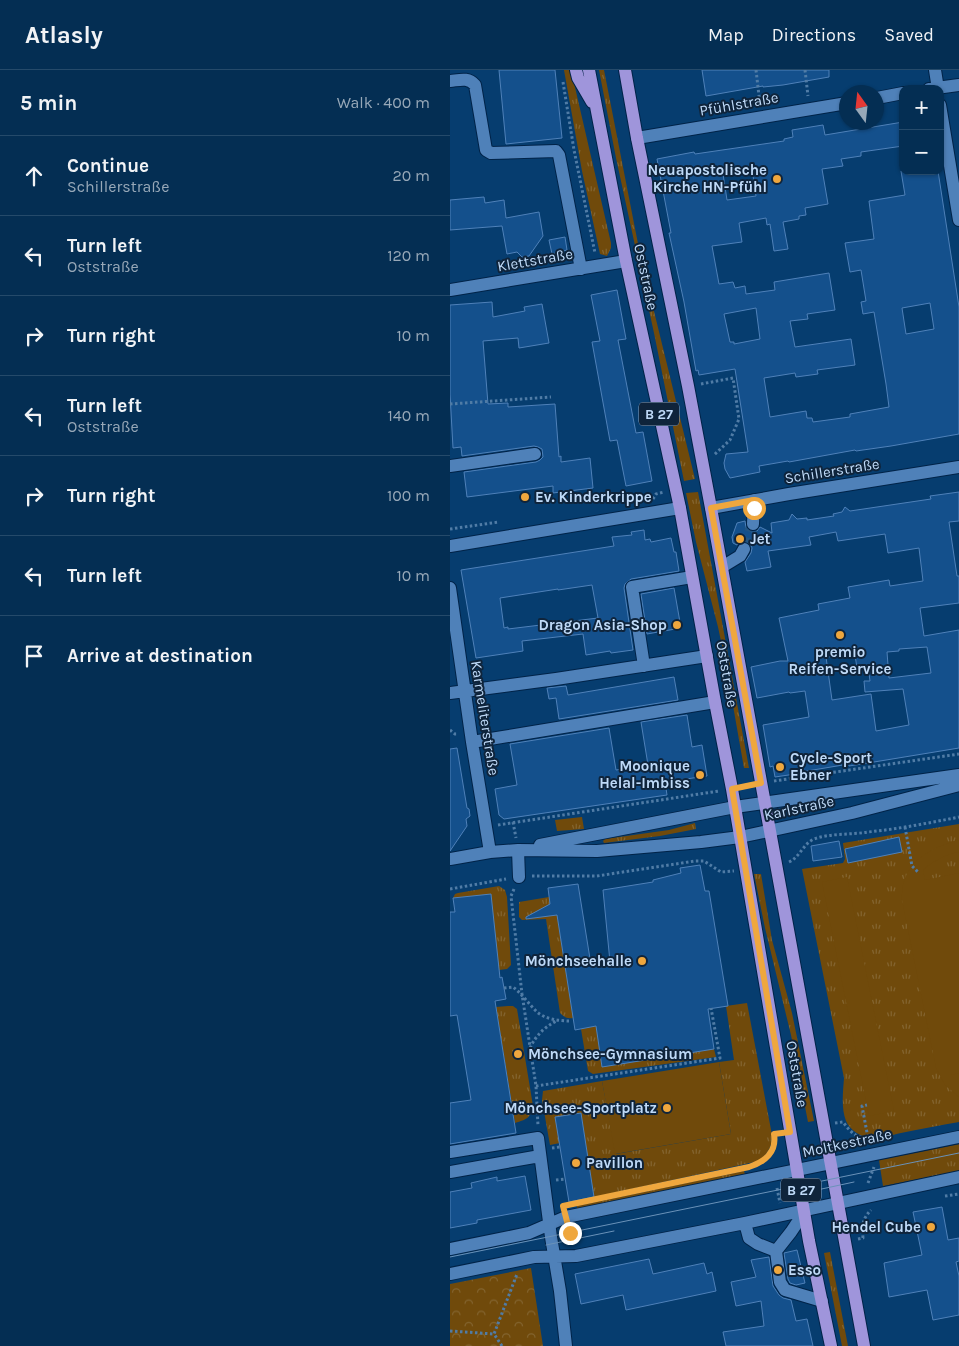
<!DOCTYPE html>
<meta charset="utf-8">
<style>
body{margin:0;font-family:Karla,sans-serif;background:#123a5d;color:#f1f3f6}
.controls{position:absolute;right:15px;top:15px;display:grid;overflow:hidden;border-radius:10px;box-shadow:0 1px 4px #0004}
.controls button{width:45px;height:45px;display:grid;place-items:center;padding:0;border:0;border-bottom:1px solid #254a6a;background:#042e53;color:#f1f3f6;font:25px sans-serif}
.compass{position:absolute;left:389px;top:15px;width:45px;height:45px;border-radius:50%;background:#042e53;box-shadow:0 1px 4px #0004;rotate:345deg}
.stop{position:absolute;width:15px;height:15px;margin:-11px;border:4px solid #efa73e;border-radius:50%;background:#fff}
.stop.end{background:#efa73e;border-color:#fff;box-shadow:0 1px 5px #0008}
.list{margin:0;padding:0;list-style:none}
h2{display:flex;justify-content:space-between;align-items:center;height:65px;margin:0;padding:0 20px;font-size:21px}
h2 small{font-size:16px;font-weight:400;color:#97a8b8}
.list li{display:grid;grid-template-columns:32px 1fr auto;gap:15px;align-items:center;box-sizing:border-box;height:80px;padding:0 20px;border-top:1px solid #254a6a}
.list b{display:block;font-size:19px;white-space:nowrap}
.list p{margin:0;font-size:16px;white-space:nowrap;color:#97a8b8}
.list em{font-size:16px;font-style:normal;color:#97a8b8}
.icon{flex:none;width:28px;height:28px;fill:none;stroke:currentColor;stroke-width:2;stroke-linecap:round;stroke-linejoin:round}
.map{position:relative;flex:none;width:509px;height:1276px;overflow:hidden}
header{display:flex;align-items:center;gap:30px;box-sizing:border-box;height:70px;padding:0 25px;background:#042e53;border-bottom:1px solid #254a6a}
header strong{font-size:24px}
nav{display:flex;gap:28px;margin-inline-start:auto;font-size:18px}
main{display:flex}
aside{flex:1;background:#042e53}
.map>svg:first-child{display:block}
.grass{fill:url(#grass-tufts)}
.park{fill:url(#park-crowns)}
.pitch{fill:#704a0b}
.building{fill:#14508c;stroke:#4f81b9;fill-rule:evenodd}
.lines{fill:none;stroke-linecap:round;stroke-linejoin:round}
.minor-tunnel{stroke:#225584;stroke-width:12;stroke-dasharray:12 6;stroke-linecap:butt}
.minor-casing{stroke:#002348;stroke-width:14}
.major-casing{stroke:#002348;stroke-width:14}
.path{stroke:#507ca6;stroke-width:3;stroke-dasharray:2.5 2.5;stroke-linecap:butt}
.minor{stroke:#4f81b9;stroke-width:12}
.major{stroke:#9f95db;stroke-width:12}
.tram{stroke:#6a92b9;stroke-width:1}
.route{stroke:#efa73e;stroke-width:6}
.poi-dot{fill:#efa73e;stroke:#0f243b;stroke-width:2}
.labels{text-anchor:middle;stroke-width:4;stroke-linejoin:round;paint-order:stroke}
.shield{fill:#0f243b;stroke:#8aa3bf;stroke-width:1}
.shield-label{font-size:14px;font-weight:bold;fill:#bfdaf8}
.street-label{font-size:15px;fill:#bfdaf8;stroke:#0f243b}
.poi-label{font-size:15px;font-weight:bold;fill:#bfdaf8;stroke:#0f243b;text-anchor:end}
</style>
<header>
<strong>Atlasly</strong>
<nav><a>Map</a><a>Directions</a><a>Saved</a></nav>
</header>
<main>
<aside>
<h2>5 min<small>Walk · 400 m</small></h2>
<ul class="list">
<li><svg class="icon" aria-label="ahead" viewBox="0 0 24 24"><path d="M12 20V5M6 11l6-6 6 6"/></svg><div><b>Continue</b><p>Schillerstraße</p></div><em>20 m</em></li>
<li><svg class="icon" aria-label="left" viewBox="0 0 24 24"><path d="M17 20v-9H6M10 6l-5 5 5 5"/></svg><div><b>Turn left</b><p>Oststraße</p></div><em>120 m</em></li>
<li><svg class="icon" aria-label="right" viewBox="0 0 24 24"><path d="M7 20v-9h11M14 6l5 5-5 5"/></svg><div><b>Turn right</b></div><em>10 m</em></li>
<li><svg class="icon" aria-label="left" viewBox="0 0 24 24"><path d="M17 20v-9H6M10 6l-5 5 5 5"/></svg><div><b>Turn left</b><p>Oststraße</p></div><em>140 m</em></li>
<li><svg class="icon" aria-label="right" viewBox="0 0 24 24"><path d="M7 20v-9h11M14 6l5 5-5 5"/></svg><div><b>Turn right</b></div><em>100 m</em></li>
<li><svg class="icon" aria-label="left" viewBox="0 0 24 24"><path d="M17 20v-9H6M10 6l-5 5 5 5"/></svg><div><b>Turn left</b></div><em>10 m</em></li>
<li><svg class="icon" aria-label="arrive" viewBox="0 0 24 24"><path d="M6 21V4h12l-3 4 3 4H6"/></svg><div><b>Arrive at destination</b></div></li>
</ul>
</aside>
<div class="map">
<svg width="509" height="1276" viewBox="0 0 509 1276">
<defs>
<pattern id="grass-tufts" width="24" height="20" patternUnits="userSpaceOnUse" patternTransform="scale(1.25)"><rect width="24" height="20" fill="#704a0b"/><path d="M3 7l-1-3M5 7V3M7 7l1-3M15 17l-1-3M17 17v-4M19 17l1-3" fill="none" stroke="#83642f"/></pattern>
<pattern id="park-crowns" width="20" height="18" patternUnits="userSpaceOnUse" patternTransform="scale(1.25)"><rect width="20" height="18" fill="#704a0b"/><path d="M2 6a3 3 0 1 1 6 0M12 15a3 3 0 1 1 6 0" fill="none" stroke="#83642f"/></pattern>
</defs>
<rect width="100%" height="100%" fill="#063d6f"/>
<path class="grass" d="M 114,0 L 121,0 L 161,173 L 161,178 L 157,186 L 150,184 L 132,101 Z
M 149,0 L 154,0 L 190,184 L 245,409 L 234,411 L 204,263 L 166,88 Z
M 248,422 L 299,698 L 294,698 L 275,590 L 268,557 L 246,472 L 236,423 Z
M 132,747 L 134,759 L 107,761 L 105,750 Z
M 245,753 L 246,759 L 210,766 L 154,773 L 153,771 L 155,769 L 219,760 Z
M 509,754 L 509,1052 C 490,1055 471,1059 451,1063 C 442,1065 431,1068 421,1068 C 410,1067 400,1060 396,1051 C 391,1038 393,1022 394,1008 L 352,799 L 393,793 L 395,789 L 393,773 Z
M 304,804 L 311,804 L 322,870 L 342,943 L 364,1051 L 358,1052 L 341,965 L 315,858 Z
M 49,816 L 55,820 L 57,827 L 61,895 L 57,899 L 49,900 L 3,828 L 5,824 L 8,823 Z
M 99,827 L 100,834 L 107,845 L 123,948 C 117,949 114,947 110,943 L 96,849 L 72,850 L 69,847 L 69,832 Z
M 297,933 L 322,1065 C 322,1077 318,1083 309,1091 L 144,1127 L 131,1044 L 110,1073 L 100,1075 L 92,1030 L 93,1021 L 152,1011 L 166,1084 L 281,1064 L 269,992 L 284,990 L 276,936 Z
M 58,936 L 63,936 L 67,939 L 83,1036 C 80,1049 77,1049 65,1053 L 46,937 Z
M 146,956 L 152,996 L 264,979 L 266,987 L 143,1004 L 138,1001 L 131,959 Z
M 509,1074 L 509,1101 L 433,1116 L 429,1090 Z
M 294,1101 L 295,1104 L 127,1140 L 127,1136 Z
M 380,1182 L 398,1276 L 392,1276 L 374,1183 Z"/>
<path class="park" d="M 81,1198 L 93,1276 L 0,1276 L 0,1214 Z"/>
<path class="pitch" d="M 509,770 L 509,782 C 496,784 483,791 473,800 L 475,810 L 509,803 L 509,1003 L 501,1005 L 509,1013 L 509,1027 L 495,1015 L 486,998 L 452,830 C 450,794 479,778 509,770 Z
M 397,807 L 444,1041 L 419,1046 L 372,812 Z
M 269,992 L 281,1064 L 165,1084 L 152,1011 Z"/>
<path class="building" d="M 49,0 L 105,0 L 112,68 L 56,74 Z
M 252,0 L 379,0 L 379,7 L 333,15 L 313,17 L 313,16 L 256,26 Z
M 453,52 L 453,76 L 411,82 L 411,86 L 391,89 L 393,96 L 372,99 L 378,134 L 355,138 L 356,145 L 349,146 L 349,149 L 333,152 L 338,179 L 324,181 L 320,154 L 317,155 L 316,148 L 289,153 L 292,172 L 262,176 L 269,214 L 283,212 L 285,218 L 295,216 L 296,224 L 325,220 L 324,212 L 379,203 L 385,240 L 357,244 L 358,249 L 340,251 L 345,277 L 401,269 L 405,295 L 367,300 L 368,304 L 346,307 L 345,303 L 314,308 L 320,347 L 356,341 L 357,348 L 362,348 L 363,352 L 400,347 L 400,344 L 439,337 L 436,314 L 424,242 L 413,244 L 411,232 L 416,231 L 411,200 L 400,202 L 395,173 L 424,169 L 419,131 L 455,125 L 451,101 L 488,101 L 509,237 L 509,364 L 441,376 L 406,381 L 405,380 L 339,392 L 338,391 L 309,396 L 310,402 L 280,408 L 275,399 L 274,393 L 276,384 L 298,382 L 285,299 L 249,305 L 248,300 L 246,301 L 234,232 L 219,163 L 221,163 L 207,89 L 244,82 L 245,84 L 334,71 L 334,69 L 343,67 L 342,60 L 373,55 L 375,65 ZM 302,99 L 306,126 L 277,130 L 273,104 ZM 480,233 L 484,259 L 456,264 L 452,238 ZM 306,238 L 310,269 L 284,274 L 284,272 L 280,272 L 274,244 Z
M 34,127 L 35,133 L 54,130 L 56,148 L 89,142 L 93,166 L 79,186 L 72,187 L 67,182 L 57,184 L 52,156 L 0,160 L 0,130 Z
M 115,167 L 117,180 L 102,184 L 99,170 Z
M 167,220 L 176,269 L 168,270 L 186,363 L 193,362 L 202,411 L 176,416 L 167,370 L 160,371 L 142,272 L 150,271 L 141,225 Z
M 42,232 L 43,247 L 75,241 L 74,237 L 92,234 L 99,273 L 69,278 L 68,268 L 33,271 L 38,334 L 58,333 L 58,337 L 105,334 L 109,387 L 111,386 L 111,392 L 140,388 L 143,418 L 103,423 L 103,416 L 17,427 L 14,402 L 86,392 L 90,390 L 93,387 L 92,379 L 88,377 L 84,376 L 12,386 L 11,377 L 3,378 L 0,324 L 0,235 Z
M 509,422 L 509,451 L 499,452 L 507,506 L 509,506 L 509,533 L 470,538 L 474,566 L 509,560 L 509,678 L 424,692 L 399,696 L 399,694 L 351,702 L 352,703 L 325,707 L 323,696 L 320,697 L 313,655 L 359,647 L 355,621 L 340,623 L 339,622 L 307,628 L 301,597 L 330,591 L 338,591 L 329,548 L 369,540 L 368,534 L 400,528 L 398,517 L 439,510 L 440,516 L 473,511 L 469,478 L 438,483 L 435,464 L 388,471 L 386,462 L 359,467 L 361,475 L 318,481 L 321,497 L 297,501 L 295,492 L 301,483 L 302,478 L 301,475 L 298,472 L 290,472 L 287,475 L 283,473 L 282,467 L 287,453 L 295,451 L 296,458 L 302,462 L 307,461 L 310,457 L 322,463 L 321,453 L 339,450 L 342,444 L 347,449 L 357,448 L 357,450 L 384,446 L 383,444 L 392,442 L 395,437 L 400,441 L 481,429 L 480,426 ZM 477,577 L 481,603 L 439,608 L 437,582 L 449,581 L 449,579 ZM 405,585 L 407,598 L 418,596 L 420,611 L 414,611 L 415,622 L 453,619 L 459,655 L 426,661 L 421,624 L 382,630 L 376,587 Z
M 194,460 L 195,470 L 200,469 L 201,472 L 221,468 L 224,482 L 226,482 L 229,501 L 181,509 L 175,514 L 174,518 L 183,580 L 161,583 L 160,581 L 136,585 L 133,564 L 72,571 L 73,581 L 26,588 L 11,500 L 164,476 L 162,467 L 182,465 L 181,462 ZM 142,515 L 148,548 L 58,559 L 58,557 L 54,558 L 50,528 L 108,519 L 108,520 Z
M 224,518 L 231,558 L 197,564 L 191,524 Z
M 224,607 L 228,630 L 109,649 L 106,628 L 99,629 L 97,618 L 116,616 L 118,625 Z
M 237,645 L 242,677 L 252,675 L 257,706 L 215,712 L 217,725 L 54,749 L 49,745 L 45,719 L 67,715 L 60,674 L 159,658 L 166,700 L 198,695 L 191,652 Z
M 7,678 L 17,738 L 19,739 L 20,746 L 16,749 L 17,756 L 0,781 L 0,679 Z
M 449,767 L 452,782 L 398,793 L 395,779 Z
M 389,771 L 392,787 L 363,791 L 361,776 Z
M 250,795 L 255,821 L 259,821 L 278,936 L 258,939 L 264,979 L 152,997 L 146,956 L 125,960 L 107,845 L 76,849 L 76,847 L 100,834 L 98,818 L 128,814 L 141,895 L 160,892 L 153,820 L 203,812 L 203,810 L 231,803 L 230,798 Z
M 41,824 L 50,908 L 52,907 L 56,929 L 45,931 L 66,1063 L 0,1074 L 0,1033 L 21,1030 L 7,945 L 0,946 L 0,842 L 5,842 L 3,828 Z
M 131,1043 L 144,1127 L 119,1132 L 105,1047 Z
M 75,1106 L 81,1140 L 27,1150 L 27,1153 L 0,1158 L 0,1122 L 22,1118 L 21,1113 L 47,1107 L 47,1111 Z
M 492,1137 L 498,1170 L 509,1168 L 509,1191 L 506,1192 L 509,1206 L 509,1245 L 483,1250 L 477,1220 L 439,1227 L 434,1193 L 472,1185 L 463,1142 Z
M 347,1180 L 355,1213 L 346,1215 L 340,1213 L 338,1209 L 334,1183 Z
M 319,1187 L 323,1216 L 329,1225 L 333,1228 L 341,1230 L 346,1251 L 357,1249 L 363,1276 L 276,1276 L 273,1262 L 314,1256 L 311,1231 L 286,1236 L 281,1212 L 306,1207 L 301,1190 Z
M 199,1189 L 203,1204 L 254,1193 L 257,1204 L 262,1202 L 266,1221 L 176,1240 L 173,1225 L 131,1234 L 125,1204 Z"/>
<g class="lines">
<path class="minor-tunnel" d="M 294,479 L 303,454"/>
<defs>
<path id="minor" d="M 485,0 L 488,19
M 0,11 C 10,10 18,7 25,15 L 36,80 L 41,83 L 106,81 L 109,85 L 131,199
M 479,19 L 509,15
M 427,28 L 453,23
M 490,35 L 509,150
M 187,68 L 397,33
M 0,220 L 176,191
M 0,396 L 85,384
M 261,438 L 339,424 L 509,397
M 303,454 L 304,430
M 0,476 L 230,438
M 272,497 L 290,486 L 294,479
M 0,518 L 22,672 L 40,782
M 194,596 L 182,517 L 242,507
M 0,623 L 106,609 L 257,586
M 22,672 L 265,632
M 90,775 L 285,737 L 509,705
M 68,780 L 69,807
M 0,789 L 40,782 L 68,780 L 147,781 L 251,772 L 290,767 L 402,743 L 509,715
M 0,1082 L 88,1068 L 101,1167 L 110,1221 L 116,1276
M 0,1102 L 90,1086
M 355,1141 L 341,1162 L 326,1181 L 330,1212 L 335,1220 L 372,1231
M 295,1153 L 299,1168 L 308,1174 L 326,1181
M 0,1179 L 79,1163 L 116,1147 L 509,1067
M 0,1204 L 84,1187 L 126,1186 L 295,1153 L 509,1107"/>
<path id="major" d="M 126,0 L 128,8 L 142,32
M 139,0 L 176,191 L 230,438 L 265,632 L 282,719 L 359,1171 L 381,1276
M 175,0 L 187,68 L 238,316 L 261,438 L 414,1276"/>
</defs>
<use href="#minor" class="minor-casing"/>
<use href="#major" class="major-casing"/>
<path class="path" d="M 306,0 L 310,34
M 355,0 L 358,26
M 113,12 L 124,80 L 145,183
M 251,314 L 283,308 L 289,349 L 280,370 L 264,385
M 0,334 L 101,327
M 203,429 L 206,424 L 214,422
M 0,459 L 49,452
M 0,660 L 5,664 L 7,664
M 324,711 L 509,684
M 63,752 L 66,768
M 48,755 L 269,721
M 455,757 L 462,796 L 469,803
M 339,792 C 350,787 353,774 364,769 C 380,763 401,765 418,762 C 448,759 479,753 509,747
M 82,806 L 147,806 L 245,791 L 254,791 L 271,802 L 284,801
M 0,819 L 56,809
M 64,819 L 61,826 L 72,924 L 86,1016 L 88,1056
M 54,918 L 63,917 C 72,924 78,933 86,941 C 94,949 109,951 120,951
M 80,978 C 86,965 94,958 106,951
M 86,1016 L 270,988 L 261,938
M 385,1053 L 393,1052 C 399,1060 406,1069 418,1068 L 412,1036 L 417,1035
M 102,1078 L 110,1077
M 312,1092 C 321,1084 326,1077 324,1064 L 328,1064
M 106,1110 L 115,1109
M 418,1113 L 424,1097
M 327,1118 L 330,1133
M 495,1126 L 509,1124
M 119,1160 L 123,1173
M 408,1169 L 413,1168 C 412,1156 412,1149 421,1140
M 0,1261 L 44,1264
M 52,1276 L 44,1264 L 67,1204"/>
<use href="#minor" class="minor"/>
<use href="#major" class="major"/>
<path class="tram" d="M 367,1120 L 404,1112
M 96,1175 L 164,1161
M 0,1187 L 509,1083"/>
</g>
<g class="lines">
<path class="route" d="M 120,1163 L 113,1136 L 299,1097 C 315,1092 327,1082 324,1064 L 340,1062 L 282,719 L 311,713 L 261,438 L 304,430 L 304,438"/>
</g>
<g class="poi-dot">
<circle cx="327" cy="109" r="5"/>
<circle cx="75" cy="427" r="5"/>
<circle cx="290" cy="469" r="5"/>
<circle cx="227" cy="555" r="5"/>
<circle cx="390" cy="565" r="5"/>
<circle cx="330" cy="697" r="5"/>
<circle cx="250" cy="705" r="5"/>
<circle cx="192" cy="891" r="5"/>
<circle cx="68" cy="984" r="5"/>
<circle cx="217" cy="1038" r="5"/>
<circle cx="126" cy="1093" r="5"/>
<circle cx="481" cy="1157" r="5"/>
<circle cx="328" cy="1200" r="5"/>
</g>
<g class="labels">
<g class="shield">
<rect x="189" y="332.5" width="40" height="23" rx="4"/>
<rect x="331" y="1108.5" width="40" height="23" rx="4"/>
</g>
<g class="shield-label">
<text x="209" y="349">B 27</text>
<text x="351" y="1125">B 27</text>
</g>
<g class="street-label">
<text transform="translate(289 34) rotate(-10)" y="5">Pfühlstraße</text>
<text transform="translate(85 190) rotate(-10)" y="5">Klettstraße</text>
<text transform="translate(196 207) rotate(78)" y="5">Oststraße</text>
<text transform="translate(382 401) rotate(-9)" y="5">Schillerstraße</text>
<text transform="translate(277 604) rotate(80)" y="5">Oststraße</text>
<text transform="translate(35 648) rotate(81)" y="5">Karmeliterstraße</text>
<text transform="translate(349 738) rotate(-12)" y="5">Karlstraße</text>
<text transform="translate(347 1004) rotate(80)" y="5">Oststraße</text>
<text transform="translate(397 1073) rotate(-12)" y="5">Moltkestraße</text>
</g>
<g class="poi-label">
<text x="317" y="105">Neuapostolische<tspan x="317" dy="17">Kirche HN-Pfühl</tspan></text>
<text x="85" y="432" text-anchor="start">Ev. Kinderkrippe</text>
<text x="300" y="474" text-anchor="start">Jet</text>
<text x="217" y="560">Dragon Asia-Shop</text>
<text x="390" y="587" text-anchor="middle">premio<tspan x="390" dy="17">Reifen-Service</tspan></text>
<text x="340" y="693" text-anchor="start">Cycle-Sport<tspan x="340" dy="17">Ebner</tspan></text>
<text x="240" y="701">Moonique<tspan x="240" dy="17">Helal-Imbiss</tspan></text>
<text x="182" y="896">Mönchseehalle</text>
<text x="78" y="989" text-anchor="start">Mönchsee-Gymnasium</text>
<text x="207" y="1043">Mönchsee-Sportplatz</text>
<text x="136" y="1098" text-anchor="start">Pavillon</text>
<text x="471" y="1162">Hendel Cube</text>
<text x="338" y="1205" text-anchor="start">Esso</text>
</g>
</g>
</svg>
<div class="controls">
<button>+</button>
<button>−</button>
</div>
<svg class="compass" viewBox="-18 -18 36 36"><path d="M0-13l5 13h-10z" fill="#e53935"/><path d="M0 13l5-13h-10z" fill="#97a8b8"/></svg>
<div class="stop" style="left:304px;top:438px"></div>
<div class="stop end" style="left:120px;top:1163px"></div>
</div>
</main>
